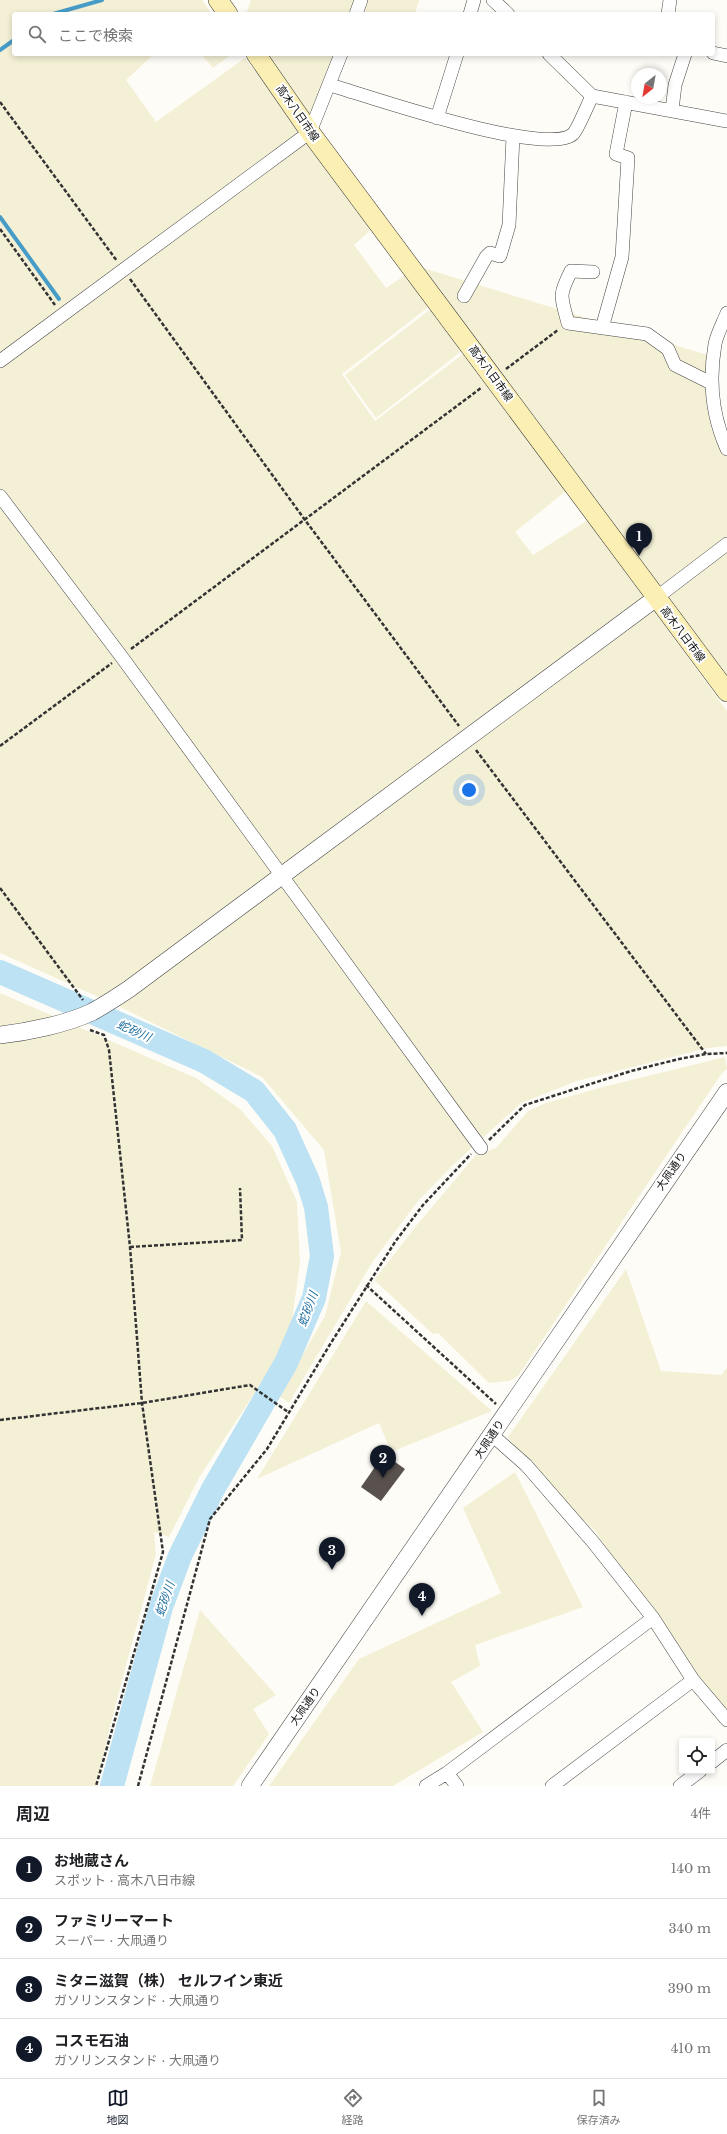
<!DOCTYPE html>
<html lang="ja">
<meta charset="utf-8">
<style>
body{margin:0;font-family:"Libre Baskerville","Noto Sans JP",serif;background:#f6f6f6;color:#202124}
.controls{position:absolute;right:12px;bottom:12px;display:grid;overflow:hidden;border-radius:4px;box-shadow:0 2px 6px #0003}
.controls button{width:36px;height:36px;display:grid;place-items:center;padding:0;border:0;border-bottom:1px solid #e0e0e0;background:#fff;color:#202124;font:20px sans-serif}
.compass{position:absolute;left:631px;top:68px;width:36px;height:36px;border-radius:50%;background:#fff;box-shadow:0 2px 6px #0003;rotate:211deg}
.you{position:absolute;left:469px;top:790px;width:14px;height:14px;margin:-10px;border:3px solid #fff;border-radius:50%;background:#1a73e8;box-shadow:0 0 0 6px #1a73e833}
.badge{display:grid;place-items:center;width:26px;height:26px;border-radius:50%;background:#111827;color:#fff;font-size:13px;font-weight:700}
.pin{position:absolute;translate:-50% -33px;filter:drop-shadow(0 1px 2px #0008)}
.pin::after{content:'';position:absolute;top:21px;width:14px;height:12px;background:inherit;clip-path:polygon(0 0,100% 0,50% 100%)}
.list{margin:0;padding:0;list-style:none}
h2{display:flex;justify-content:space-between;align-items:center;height:52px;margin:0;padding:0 16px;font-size:17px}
h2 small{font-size:13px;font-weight:400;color:#757577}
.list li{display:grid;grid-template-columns:26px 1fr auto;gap:12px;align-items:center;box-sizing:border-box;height:60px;padding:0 16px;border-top:1px solid #e0e0e0}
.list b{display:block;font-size:15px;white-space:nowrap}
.list p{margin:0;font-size:13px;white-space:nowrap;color:#757577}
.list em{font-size:13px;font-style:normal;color:#757577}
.icon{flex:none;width:22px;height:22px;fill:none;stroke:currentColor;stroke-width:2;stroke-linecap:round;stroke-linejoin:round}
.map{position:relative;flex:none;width:727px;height:1786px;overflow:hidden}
.search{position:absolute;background:#fff;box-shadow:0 2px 6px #0003;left:12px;right:12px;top:12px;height:44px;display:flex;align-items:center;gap:10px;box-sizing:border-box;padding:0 14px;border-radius:4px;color:#757577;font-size:15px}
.sheet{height:292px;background:#fff}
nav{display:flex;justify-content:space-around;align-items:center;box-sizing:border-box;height:56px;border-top:1px solid #e0e0e0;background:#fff;font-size:11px;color:#757577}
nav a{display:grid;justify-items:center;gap:2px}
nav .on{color:#111827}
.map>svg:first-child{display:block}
.farmland{fill:#f4f0d6}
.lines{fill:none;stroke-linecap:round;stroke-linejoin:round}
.stream{stroke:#479cc7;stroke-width:4}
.river{stroke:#bce2f4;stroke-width:24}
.building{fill:#59514e}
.minor-casing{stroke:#444;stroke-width:14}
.tertiary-casing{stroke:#444;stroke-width:18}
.secondary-casing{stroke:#333;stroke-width:20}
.path{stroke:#333;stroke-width:2.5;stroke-dasharray:4 2;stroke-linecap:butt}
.minor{stroke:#fff;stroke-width:13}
.tertiary{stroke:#fff;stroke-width:17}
.secondary{stroke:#fbefb4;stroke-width:19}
.labels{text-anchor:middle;stroke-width:4;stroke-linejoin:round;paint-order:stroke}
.street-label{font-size:11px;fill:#111;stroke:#fff}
.water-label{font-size:12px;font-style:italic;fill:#1f6e9e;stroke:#fff}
</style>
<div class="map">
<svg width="727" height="1786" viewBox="0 0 727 1786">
<rect width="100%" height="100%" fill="#fefcf6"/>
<path class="farmland" d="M 0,0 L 202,0 L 212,14 L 14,14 L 14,54 L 154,54 L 126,80 L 156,122 L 245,58 L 373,228 L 354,245 L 386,288 L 408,273 L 431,305 L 342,374 L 375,421 L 463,354 L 566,491 L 515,532 L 533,555 L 588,520 L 727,711 L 727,1046 L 708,1048 L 577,1081 L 521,1103 L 451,1167 L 418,1201 L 373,1261 L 289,1403 L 279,1396 L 325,1316 L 341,1252 L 324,1150 L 262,1077 L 114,1004 L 0,953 Z
M 251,0 L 419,0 L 415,14 L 246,14 Z
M 201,54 L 232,54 L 213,68 Z
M 256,54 L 341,54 L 310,132 Z
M 410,264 L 714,357 L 727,449 L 727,685 Z
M 432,308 L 463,350 L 376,418 L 345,375 Z
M 0,993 L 196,1078 L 240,1109 L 272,1146 L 297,1202 L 300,1263 L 290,1335 L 252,1397 L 200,1476 L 169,1537 L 154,1532 L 156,1554 L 115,1707 L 96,1786 L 0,1786 Z
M 725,1057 L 727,1069 L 722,1073 L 518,1376 L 509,1381 L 489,1383 L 438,1333 L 433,1334 L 374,1280 L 417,1225 L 475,1156 L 496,1148 L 528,1111 L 546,1103 L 603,1087 Z
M 626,1269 L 661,1371 L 722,1375 L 727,1367 L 727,1720 L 653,1618 L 595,1531 L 526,1465 L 508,1437 Z
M 366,1301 L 492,1411 L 391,1452 L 379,1423 L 257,1479 Z
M 515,1472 L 583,1607 L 475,1645 L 480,1666 L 451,1682 L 483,1732 L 393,1786 L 269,1786 L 359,1659 L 501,1593 L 463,1508 Z
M 200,1610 L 276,1695 L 253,1709 L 269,1734 L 233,1786 L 150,1786 Z"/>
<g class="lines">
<path class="stream" d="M 53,14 L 102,0
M 0,50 L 14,40
M 0,217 L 59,299"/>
<path class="river" d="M 0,972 L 204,1061 L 254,1091 L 285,1130 L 308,1181 L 316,1207 L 322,1256 L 314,1298 L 286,1363 L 212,1491 L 180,1556 L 161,1607 L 112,1786"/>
</g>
<path class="building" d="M 384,1454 L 405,1469 L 381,1501 L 361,1487 Z"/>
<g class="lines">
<defs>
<path id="minor" d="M 493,0 L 508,14
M 356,14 L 361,0
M 470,14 L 474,0
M 668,14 L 670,0
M 713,53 L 727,56
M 549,54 L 592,96 L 727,121
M 330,85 C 368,96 546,158 573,134 C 578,129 588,104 592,96
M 672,110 L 675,85 L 685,54
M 437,118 L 457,54
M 593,272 L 571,271 C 558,297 561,296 568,323 L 647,334 L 668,349 L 675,365 L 711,383
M 464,296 L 486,257 L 490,253 L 500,256 L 509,225 L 513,136
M 727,313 C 723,323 717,334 715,344 C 709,379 712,416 727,449
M 602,328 L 622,257 L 628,158 L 616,154 L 626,102
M 0,361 L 310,132 L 341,54
M 0,496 L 121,656 L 481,1148
M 656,598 L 727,544
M 492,1435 L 526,1465 L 593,1542 L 653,1618 L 693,1680 L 727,1720
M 712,1762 L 727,1750
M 447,1773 L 457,1786
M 426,1786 L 447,1773 L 653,1618
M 552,1786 L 693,1680
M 680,1786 L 700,1771"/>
<path id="tertiary" d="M 0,1035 C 27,1032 67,1024 92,1012 C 105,1005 117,997 129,989 L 656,598
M 250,1786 L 727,1092"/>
<path id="secondary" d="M 218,0 L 228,14
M 256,54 L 310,132 L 727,692"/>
</defs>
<use href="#minor" class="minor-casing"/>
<use href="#tertiary" class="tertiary-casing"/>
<use href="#secondary" class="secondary-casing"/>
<path class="path" d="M 0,102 L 117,261
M 0,229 L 55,305
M 130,279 L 305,520 L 459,726
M 506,369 L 558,330
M 131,649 L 481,388
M 0,746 L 112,663
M 476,750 L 706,1054
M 0,888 L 83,1000
M 90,1030 L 104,1035 L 109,1050 L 130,1247 L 142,1403 L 163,1552 L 96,1786
M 489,1140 L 525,1105 L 631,1071 L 679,1059 L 706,1054 L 727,1053
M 130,1247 L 242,1240 L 240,1188
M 366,1285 L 496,1404
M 0,1420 L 142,1403 L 250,1385 L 288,1412
M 138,1786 L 210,1519 L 267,1449 L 329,1346 L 395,1242 L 423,1205 L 471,1154"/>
<use href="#minor" class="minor"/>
<use href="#tertiary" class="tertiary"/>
<use href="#secondary" class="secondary"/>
</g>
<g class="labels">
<g class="street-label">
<text transform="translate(298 113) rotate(55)" y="4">高木八日市線</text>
<text transform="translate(491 373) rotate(54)" y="4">高木八日市線</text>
<text transform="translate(683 634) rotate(53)" y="4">高木八日市線</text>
<text transform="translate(671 1171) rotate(-55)" y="4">大凧通り</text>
<text transform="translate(489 1439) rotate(-56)" y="4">大凧通り</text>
<text transform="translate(305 1706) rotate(-55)" y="4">大凧通り</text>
</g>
<g class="water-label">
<text transform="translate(134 1031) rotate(24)" y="4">蛇砂川</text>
<text transform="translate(308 1309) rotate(-70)" y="4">蛇砂川</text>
<text transform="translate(165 1599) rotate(-71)" y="4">蛇砂川</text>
</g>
</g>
</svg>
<div class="controls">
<button><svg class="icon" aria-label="locate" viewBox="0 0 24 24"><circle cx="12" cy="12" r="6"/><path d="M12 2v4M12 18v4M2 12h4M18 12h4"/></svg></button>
</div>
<svg class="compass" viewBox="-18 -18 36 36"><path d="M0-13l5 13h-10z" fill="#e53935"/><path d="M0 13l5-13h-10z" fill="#757577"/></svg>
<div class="you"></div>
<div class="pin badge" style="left:639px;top:556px">1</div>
<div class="pin badge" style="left:383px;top:1478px">2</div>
<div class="pin badge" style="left:332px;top:1570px">3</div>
<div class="pin badge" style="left:422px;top:1616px">4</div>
<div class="search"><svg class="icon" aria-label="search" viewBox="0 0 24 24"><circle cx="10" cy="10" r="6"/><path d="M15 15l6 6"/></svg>ここで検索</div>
</div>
<section class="sheet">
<h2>周辺<small>4件</small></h2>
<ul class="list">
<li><span class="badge">1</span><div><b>お地蔵さん</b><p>スポット · 高木八日市線</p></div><em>140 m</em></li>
<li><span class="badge">2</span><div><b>ファミリーマート</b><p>スーパー · 大凧通り</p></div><em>340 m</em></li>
<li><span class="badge">3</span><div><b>ミタニ滋賀（株） セルフイン東近</b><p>ガソリンスタンド · 大凧通り</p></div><em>390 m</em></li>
<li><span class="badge">4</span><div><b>コスモ石油</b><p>ガソリンスタンド · 大凧通り</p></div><em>410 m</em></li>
</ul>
</section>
<nav>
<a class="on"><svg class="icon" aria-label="map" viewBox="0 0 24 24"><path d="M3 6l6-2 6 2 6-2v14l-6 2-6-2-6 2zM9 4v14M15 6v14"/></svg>地図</a>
<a><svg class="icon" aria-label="directions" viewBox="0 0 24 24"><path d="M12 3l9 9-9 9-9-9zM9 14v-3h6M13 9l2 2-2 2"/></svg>経路</a>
<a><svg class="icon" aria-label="saved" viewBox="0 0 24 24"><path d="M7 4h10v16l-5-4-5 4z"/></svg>保存済み</a>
</nav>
